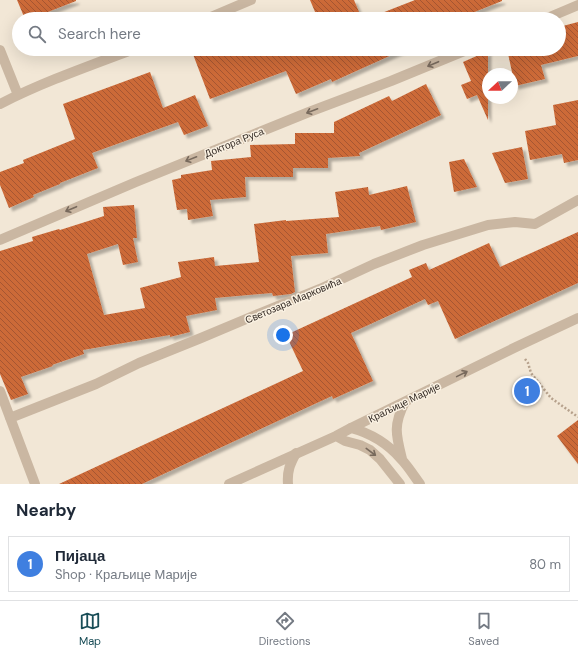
<!DOCTYPE html>
<meta charset="utf-8">
<style>
body{margin:0;font-family:"DM Sans",sans-serif;background:#f2f2f3;color:#1f2937}
.compass{position:absolute;left:482px;top:68px;width:36px;height:36px;border-radius:50%;background:#fff;box-shadow:0 4px 16px #0002;rotate:248deg}
.you{position:absolute;left:283px;top:335px;width:14px;height:14px;margin:-10px;border:3px solid #fff;border-radius:50%;background:#1a73e8;box-shadow:0 0 0 6px #1a73e833}
.badge{display:grid;place-items:center;width:26px;height:26px;border-radius:50%;background:#194d57;color:#fff;font-size:13px;font-weight:700}
.pin{position:absolute;translate:-50% -50%;border:2px solid #fff;box-shadow:0 1px 4px #0006}
.list{margin:0;padding:0;list-style:none}
h2{display:flex;justify-content:space-between;align-items:center;height:52px;margin:0;padding:0 16px;font-size:17px}
h2 small{font-size:13px;font-weight:400;color:#747a83}
.list li{display:grid;grid-template-columns:26px 1fr auto;gap:12px;align-items:center;box-sizing:border-box;height:56px;margin:0 8px 8px;padding:0 8px;border:1px solid #e0e1e3;border-radius:0px}
.list b{display:block;font-size:15px;white-space:nowrap}
.list p{margin:0;font-size:13px;white-space:nowrap;color:#747a83}
.list em{font-size:13px;font-style:normal;color:#747a83}
.icon{flex:none;width:22px;height:22px;fill:none;stroke:currentColor;stroke-width:2;stroke-linecap:round;stroke-linejoin:round}
.map{position:relative;flex:none;width:578px;height:484px;overflow:hidden}
.search{position:absolute;background:#fff;box-shadow:0 4px 16px #0002;left:12px;right:12px;top:12px;height:44px;display:flex;align-items:center;gap:10px;box-sizing:border-box;padding:0 14px;border-radius:22px;color:#747a83;font-size:15px}
.sheet{height:116px;background:#fff}
nav{display:flex;justify-content:space-around;align-items:center;box-sizing:border-box;height:56px;border-top:1px solid #e0e1e3;background:#fff;font-size:11px;color:#747a83}
nav a{display:grid;justify-items:center;gap:2px}
nav .on{color:#194d57}
.map>svg:first-child{display:block}
.building{fill:url(#building-back-hatch);filter:url(#shadow)}
.lines{fill:none;stroke-linecap:round;stroke-linejoin:round}
.path{stroke:#b6a18c;stroke-width:2.5;stroke-dasharray:2 2;stroke-linecap:butt}
.service{stroke:#cab7a2;stroke-width:10}
.minor{stroke:#cab7a2;stroke-width:10}
.tertiary{stroke:#cab7a2;stroke-width:10}
.oneway{stroke:#786a5d}
.labels{text-anchor:middle;stroke-width:3;stroke-linejoin:round;paint-order:stroke}
.street-label{font-size:10px;fill:#342b25;stroke:#faf1e2}
</style>
<div class="map">
<svg width="578" height="484" viewBox="0 0 578 484">
<defs>
<pattern id="building-back-hatch" width="6" height="6" patternUnits="userSpaceOnUse"><rect width="6" height="6" fill="#cc6a39"/><path d="M-1 5l2 2M0 0l6 6M5-1l2 2" fill="none" stroke="#a65730"/></pattern>
<filter id="shadow"><feDropShadow dx="3.5" dy="3.5" stdDeviation="1" flood-color="#0004"/></filter>
</defs>
<rect width="100%" height="100%" fill="#f2e7d6"/>
<path class="building" d="M 17,0 L 76,0 L 76,1 L 30,19 L 25,19 Z
M 310,0 L 354,0 L 362,19 L 318,19 Z
M 415,0 L 502,0 L 502,1 L 457,19 L 369,19 L 369,18 Z
M 578,22 L 578,56 L 541,65 L 545,79 L 515,86 L 507,49 L 559,49 L 559,27 Z
M 191,49 L 405,49 L 332,82 L 331,79 L 296,94 L 286,71 L 210,99 Z
M 488,51 L 488,120 L 477,95 L 467,99 L 461,85 L 471,81 L 463,62 Z
M 150,72 L 163,108 L 195,95 L 208,126 L 184,135 L 178,122 L 92,153 L 98,168 L 60,183 L 60,184 L 33,195 L 34,197 L 9,208 L 0,185 L 0,172 L 24,163 L 23,160 L 75,139 L 63,104 Z
M 426,84 L 441,115 L 359,153 L 360,156 L 328,158 L 328,168 L 293,168 L 293,177 L 245,177 L 246,197 L 210,200 L 213,216 L 188,220 L 187,209 L 177,210 L 172,180 L 181,178 L 181,175 L 212,170 L 211,161 L 251,157 L 250,145 L 295,144 L 295,133 L 334,133 L 334,122 L 389,96 L 392,101 Z
M 578,100 L 578,160 L 564,163 L 562,154 L 530,160 L 525,131 L 556,125 L 553,105 Z
M 522,147 L 528,179 L 505,183 L 492,153 Z
M 464,159 L 477,187 L 454,192 L 449,162 Z
M 407,186 L 416,222 L 381,230 L 380,226 L 326,234 L 328,253 L 291,256 L 295,292 L 291,294 L 273,296 L 272,293 L 215,298 L 217,310 L 186,316 L 190,332 L 170,337 L 170,335 L 83,350 L 84,354 L 52,365 L 53,366 L 21,377 L 28,394 L 11,400 L 0,374 L 0,251 L 33,241 L 32,237 L 59,229 L 60,230 L 104,216 L 103,207 L 134,205 L 137,238 L 133,238 L 138,262 L 123,265 L 118,244 L 87,254 L 104,315 L 145,308 L 140,288 L 181,277 L 178,262 L 214,257 L 215,266 L 259,262 L 254,224 L 286,220 L 286,221 L 339,217 L 335,192 L 368,187 L 369,195 Z
M 578,232 L 578,283 L 455,339 L 438,301 L 428,305 L 425,299 L 351,333 L 373,381 L 333,399 L 332,396 L 142,484 L 59,484 L 303,371 L 286,335 L 412,277 L 409,270 L 426,263 L 429,270 L 489,243 L 500,267 Z
M 578,420 L 578,464 L 557,436 Z"/>
<g class="lines">
<path class="path" d="M 525,359 L 528,363 L 531,373 L 551,398 L 578,417"/>
<path class="service" d="M 288,484 C 287,471 290,464 296,453"/>
<path class="minor" d="M 206,19 L 251,0
M 545,19 L 578,5
M 0,50 L 18,95
M 0,104 C 43,82 89,66 134,49
M 0,240 L 136,182 L 309,112 L 391,81 L 469,49
M 0,391 L 35,484
M 10,418 L 96,384 L 139,363 L 201,338 L 263,312 L 320,289 L 374,264 L 423,245 L 488,225 L 515,222 L 535,224 L 578,200
M 351,428 L 516,347 L 578,318"/>
<path class="tertiary" d="M 336,436 L 345,441 L 360,445 L 370,450 L 380,459 L 400,484
M 402,459 C 396,435 393,425 405,402
M 229,484 L 336,436 L 351,428 C 370,433 388,444 401,459 C 408,466 414,476 420,484"/>
</g>
<defs><path id="oneway-shaft" d="M-6 0H5M1.5-3L5.5 0L1.5 3" fill="none" stroke-width="1.6" stroke-linecap="round" stroke-linejoin="round"/></defs>
<g class="oneway">
<use href="#oneway-shaft" transform="translate(433 64) rotate(157)"/>
<use href="#oneway-shaft" transform="translate(312 111) rotate(159)"/>
<use href="#oneway-shaft" transform="translate(191 159) rotate(158)"/>
<use href="#oneway-shaft" transform="translate(71 209) rotate(157)"/>
<use href="#oneway-shaft" transform="translate(462 374) rotate(-26)"/>
<use href="#oneway-shaft" transform="translate(371 452) rotate(37)"/>
</g>
<g class="labels">
<g class="street-label">
<text transform="translate(234 142) rotate(-22)" y="4">Доктора Руса</text>
<text transform="translate(293 300) rotate(-23)" y="4">Светозара Марковића</text>
<text transform="translate(404 402) rotate(-26)" y="4">Краљице Марије</text>
</g>
</g>
</svg>
<svg class="compass" viewBox="-18 -18 36 36"><path d="M0-13l5 13h-10z" fill="#e53935"/><path d="M0 13l5-13h-10z" fill="#747a83"/></svg>
<div class="you"></div>
<div class="pin badge" style="left:527px;top:391px;background:#3f7fe0">1</div>
<div class="search"><svg class="icon" aria-label="search" viewBox="0 0 24 24"><circle cx="10" cy="10" r="6"/><path d="M15 15l6 6"/></svg>Search here</div>
</div>
<section class="sheet">
<h2>Nearby<small></small></h2>
<ul class="list">
<li><span class="badge" style="background:#3f7fe0">1</span><div><b>Пијаца</b><p>Shop · Краљице Марије</p></div><em>80 m</em></li>
</ul>
</section>
<nav>
<a class="on"><svg class="icon" aria-label="map" viewBox="0 0 24 24"><path d="M3 6l6-2 6 2 6-2v14l-6 2-6-2-6 2zM9 4v14M15 6v14"/></svg>Map</a>
<a><svg class="icon" aria-label="directions" viewBox="0 0 24 24"><path d="M12 3l9 9-9 9-9-9zM9 14v-3h6M13 9l2 2-2 2"/></svg>Directions</a>
<a><svg class="icon" aria-label="saved" viewBox="0 0 24 24"><path d="M7 4h10v16l-5-4-5 4z"/></svg>Saved</a>
</nav>
